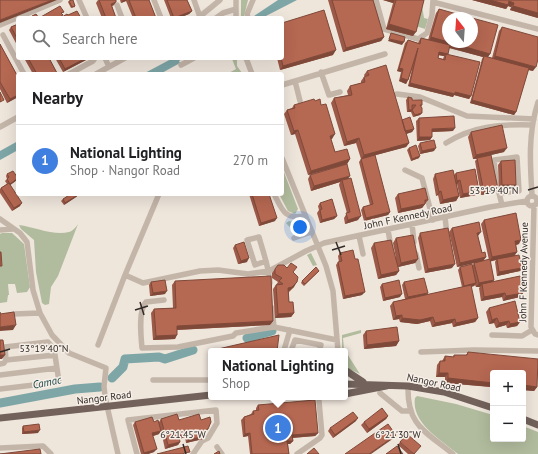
<!DOCTYPE html>
<meta charset="utf-8">
<style>
body{margin:0;font-family:"PT Sans",sans-serif;background:#f2f2f2;color:#202124}
.controls{position:absolute;right:12px;bottom:12px;display:grid;overflow:hidden;border-radius:4px;box-shadow:0 4px 16px #0002}
.controls button{width:36px;height:36px;display:grid;place-items:center;padding:0;border:0;border-bottom:1px solid #e0e0e0;background:#fff;color:#202124;font:20px sans-serif}
.compass{position:absolute;left:442px;top:12px;width:36px;height:36px;border-radius:50%;background:#fff;box-shadow:0 4px 16px #0002;rotate:343deg}
.you{position:absolute;left:300px;top:227px;width:14px;height:14px;margin:-10px;border:3px solid #fff;border-radius:50%;background:#1a73e8;box-shadow:0 0 0 6px #1a73e833}
.badge{display:grid;place-items:center;width:26px;height:26px;border-radius:50%;background:#7c3aed;color:#fff;font-size:13px;font-weight:700}
.pin{position:absolute;translate:-50% -50%;border:2px solid #fff;box-shadow:0 1px 4px #0006}
.popup{position:absolute;left:208px;top:348px;width:140px;height:52px;box-sizing:border-box;display:grid;place-content:center;border-radius:4px;background:#fff;filter:drop-shadow(0 1px 3px #0005);font-size:13px;white-space:nowrap;color:#757577}
.popup b{font-size:15px;color:#202124}
.popup::after{content:'';position:absolute;left:50%;top:100%;margin-left:-8px;border:8px solid transparent;border-top-color:#fff}
.list{margin:0;padding:0;list-style:none}
h2{display:flex;justify-content:space-between;align-items:center;height:52px;margin:0;padding:0 16px;font-size:17px}
h2 small{font-size:13px;font-weight:400;color:#757577}
.list li{display:grid;grid-template-columns:26px 1fr auto;gap:12px;align-items:center;box-sizing:border-box;height:72px;padding:0 16px;border-top:1px solid #e0e0e0}
.list b{display:block;font-size:15px;white-space:nowrap}
.list p{margin:0;font-size:13px;white-space:nowrap;color:#757577}
.list em{font-size:13px;font-style:normal;color:#757577}
.icon{flex:none;width:22px;height:22px;fill:none;stroke:currentColor;stroke-width:2;stroke-linecap:round;stroke-linejoin:round}
.map{position:relative;flex:none;width:538px;height:454px;overflow:hidden}
.search{position:absolute;background:#fff;box-shadow:0 4px 16px #0002;left:16px;top:16px;width:268px;height:44px;display:flex;align-items:center;gap:10px;box-sizing:border-box;padding:0 14px;border-radius:4px;color:#757577;font-size:15px}
.panel{position:absolute;background:#fff;box-shadow:0 4px 16px #0002;left:16px;top:72px;width:268px;height:124px;border-radius:4px}
.map>svg:first-child{display:block}
.green{fill:#b1bb9d}
.water{fill:#7ea6a7}
.lines{fill:none;stroke-linecap:round;stroke-linejoin:round}
.river{stroke:#7ea6a7;stroke-width:9}
.minor{stroke:#c4b5a9;stroke-width:5.5}
.major{stroke:#72625b;stroke-width:7}
.wall{fill:#9c5947;fill-rule:evenodd}
.shaded-wall{fill:#7f4939}
.building{fill:#b56852;stroke:#7f4939;fill-rule:evenodd}
.ticks{fill:none;stroke:#322b28;stroke-width:1.5}
.labels{text-anchor:middle;stroke-width:3;stroke-linejoin:round;paint-order:stroke}
.street-label{font-size:10px;fill:#322b28;stroke:#f6efe7}
.water-label{font-size:11px;font-style:italic;fill:#234c4e;stroke:#f6efe7}
.ticks-label{font-size:10px;text-anchor:middle;fill:#322b28;stroke:#f6efe7;stroke-width:3;stroke-linejoin:round;paint-order:stroke}
</style>
<div class="map">
<svg width="538" height="454" viewBox="0 0 538 454">
<rect width="100%" height="100%" fill="#eee5db"/>
<path class="green" d="M 241,0 L 248,0 L 244,16 L 241,16 Z
M 422,6 L 424,18 L 428,19 L 425,29 L 416,26 Z
M 223,58 L 237,58 L 237,66 L 242,73 L 227,74 L 236,69 L 232,59 Z
M 282,167 L 298,209 L 295,214 L 288,211 L 279,194 L 282,194 Z
M 289,221 L 300,224 L 302,230 L 295,233 L 286,223 Z
M 78,224 L 58,276 L 51,287 L 49,304 L 45,305 L 42,303 L 36,272 L 34,240 L 21,229 L 19,225 C 34,227 54,236 69,232 C 73,231 76,227 78,224 Z
M 2,233 L 12,233 L 24,244 L 30,287 L 27,292 L 17,293 L 15,284 L 8,284 L 9,295 L 8,295 L 7,302 L 0,303 L 0,234 Z
M 311,253 L 317,265 L 313,266 L 307,255 Z
M 361,330 L 361,333 L 343,338 L 344,349 L 360,374 L 349,369 L 345,361 L 345,351 L 342,351 L 342,335 Z
M 417,396 L 456,404 L 493,415 L 493,439 L 523,439 L 523,426 L 538,432 L 538,454 L 458,454 C 441,440 411,423 415,398 Z"/>
<path class="water" d="M 278,0 L 297,0 L 262,18 L 251,18 Z
M 173,58 L 184,58 L 179,61 L 180,63 L 160,74 L 143,74 Z
M 18,141 L 18,150 L 0,160 L 0,151 Z"/>
<g class="lines">
<path class="river" d="M 247,338 L 272,331
M 112,378 L 123,367 L 125,359 L 159,357 L 165,359 L 193,350
M 0,403 L 75,389 L 100,387"/>
<path class="minor" d="M 79,0 L 87,18
M 154,0 L 161,18
M 194,0 L 200,17
M 376,0 L 384,29 L 418,39 L 427,33 L 432,15 L 433,0
M 433,2 L 538,29
M 117,5 L 122,18
M 198,18 L 220,0
M 216,18 L 223,13 L 236,9
M 236,18 L 236,0
M 248,18 L 247,14 L 253,0
M 0,25 L 60,0
M 3,35 L 24,74
M 105,58 L 109,67
M 246,58 L 252,74
M 181,65 L 194,58
M 321,72 L 329,95 L 340,92
M 69,74 L 93,61 L 95,58
M 96,74 L 125,58
M 295,81 L 300,101
M 282,85 L 385,54
M 397,94 L 420,97 L 467,116 L 534,119
M 0,127 L 18,117
M 446,143 C 473,126 501,124 532,125
M 282,158 L 326,266 L 333,291 L 338,351
M 405,170 L 422,178 L 433,220
M 499,193 L 519,191 L 517,157 L 494,160 L 496,181 L 502,205
M 274,194 C 282,209 284,220 304,216
M 532,195 C 530,164 528,133 538,102
M527 201a5 5 0 1 1 10 0a5 5 0 1 1-10 0Z
M 534,205 L 531,327 L 535,334 L 538,335
M 445,217 L 447,235
M 0,219 L 20,233 L 27,242 L 33,290 L 40,313 L 52,335 L 69,353 L 106,368 L 104,386 L 105,397 L 118,454
M 412,224 L 414,242
M 0,230 L 13,229
M 388,230 L 391,247
M 359,236 L 363,254
M 294,238 L 311,232
M 416,254 L 419,268
M 266,261 L 255,265 L 247,240 L 259,237 C 263,252 269,267 270,283
M 125,275 L 159,194
M 164,300 L 146,302 C 138,310 141,337 142,348 L 178,347 L 233,336 L 236,333 L 274,327
M 272,308 L 274,327 L 337,340
M 14,314 L 40,313
M 492,335 L 522,336 L 532,330
M 98,345 L 125,275 L 143,283 L 200,271 L 218,270 L 248,274 L 269,271 L 306,251 L 324,243 L 490,207 L 527,201
M 290,351 L 284,350 L 290,330
M 291,351 L 295,340 L 321,345 L 319,351
M 421,352 L 474,350 L 538,351
M 6,360 L 5,347 L 48,342 L 54,349 L 55,355
M 0,364 L 4,363 L 6,360 L 55,355 L 59,382 L 0,389
M 0,375 L 57,368
M 153,380 L 211,380
M 408,386 C 407,426 425,431 453,454
M 380,393 L 402,411 L 409,411
M 217,447 L 222,454
M 0,448 L 43,446 L 51,454
M 137,454 L 128,420 L 216,410 L 217,423 L 208,438 L 202,441 L 193,454
M 297,454 L 320,438 L 322,435 L 319,401"/>
<path class="major" d="M 345,370 L 363,382
M 345,384 L 408,386 L 444,392 L 493,408
M 345,394 L 386,386
M 0,418 L 211,395
M 523,419 L 538,425"/>
</g>
<path class="wall" d="M 98,0 L 114,5 L 112,6 L 116,18 L 102,18 L 96,3 Z
M 120,0 L 149,0 L 156,18 L 133,18 L 126,1 L 121,3 Z
M 164,0 L 187,0 L 192,11 L 189,14 L 179,18 L 171,18 Z
M 328,0 L 373,0 L 384,37 L 381,41 L 343,52 Z
M 383,0 L 424,0 L 413,36 L 386,29 L 393,3 Z
M 472,0 L 538,0 L 538,18 L 510,10 L 511,7 L 508,6 L 506,9 Z
M 69,1 L 75,6 L 75,7 L 71,8 L 68,2 Z
M 439,9 L 490,54 L 488,57 L 492,58 L 499,31 L 502,27 L 533,71 L 528,70 L 516,112 L 514,115 L 470,103 L 482,59 L 483,57 L 449,48 L 447,54 L 471,96 L 469,99 L 454,95 L 453,97 L 408,86 L 412,69 L 408,80 L 406,84 L 399,81 L 401,72 L 397,71 L 405,43 L 408,40 L 418,43 L 419,41 L 421,38 L 428,40 L 436,13 ZM 439,55 L 444,56 L 443,59 L 438,58 Z
M 18,24 L 18,47 L 9,30 L 11,27 Z
M 0,44 L 18,77 L 18,97 L 7,103 L 0,89 Z
M 333,55 L 280,70 L 277,58 L 282,58 Z
M 24,58 L 49,58 L 57,73 L 57,74 L 33,74 Z
M 55,58 L 87,58 L 86,60 L 63,72 Z
M 367,71 L 402,120 L 414,129 L 412,132 L 406,134 L 409,143 L 406,147 L 361,159 L 356,143 L 344,146 L 331,103 L 334,98 L 348,95 L 347,91 L 350,86 L 361,83 L 361,81 L 364,77 L 365,77 L 364,75 Z
M 408,97 L 422,105 L 421,107 L 422,113 L 420,115 L 413,117 L 411,112 L 407,112 L 406,100 Z
M 294,105 L 332,139 L 331,139 L 335,152 L 350,159 L 347,164 L 308,175 L 295,134 L 291,135 L 284,114 L 287,110 L 292,108 Z
M 419,118 L 453,131 L 432,132 L 432,137 L 430,140 L 417,141 L 416,121 Z
M 471,132 L 504,152 L 491,155 L 496,192 L 481,195 L 475,161 L 477,159 L 473,159 L 468,137 Z
M 420,143 L 434,151 L 420,154 L 418,146 Z
M 409,148 L 419,158 L 411,161 L 407,150 Z
M 361,159 L 390,212 L 388,215 L 364,221 L 361,210 L 363,207 L 370,205 L 359,162 Z
M 501,161 L 513,189 L 499,190 L 498,165 Z
M 456,173 L 479,191 L 476,195 L 460,198 L 457,184 L 456,184 L 459,196 L 456,201 L 440,204 L 438,195 L 436,196 L 433,179 L 435,174 L 454,175 Z
M 7,174 L 18,179 L 17,180 L 10,185 L 20,206 L 12,211 L 0,193 L 0,189 L 1,188 L 7,184 L 5,181 L 7,179 L 6,176 Z
M 310,175 L 348,178 L 358,220 L 345,224 L 344,218 L 347,213 L 339,185 L 340,182 L 311,191 L 308,179 Z
M 249,194 L 269,194 L 275,221 L 259,226 Z
M 398,194 L 428,200 L 422,208 L 398,213 L 395,198 Z
M 78,195 L 76,197 L 64,205 L 61,201 L 63,199 Z
M 320,203 L 337,216 L 334,219 L 320,223 L 317,213 L 319,210 L 318,206 Z
M 484,220 L 519,244 L 516,245 L 517,252 L 515,255 L 522,268 L 520,271 L 497,276 L 495,262 L 496,260 L 490,261 L 494,280 L 493,282 L 523,293 L 520,297 L 503,301 L 502,297 L 481,301 L 479,288 L 480,287 L 476,287 L 475,285 L 474,286 L 471,287 L 478,318 L 475,322 L 453,327 L 452,323 L 432,327 L 430,321 L 417,324 L 400,322 L 399,319 L 393,320 L 390,306 L 393,302 L 405,299 L 402,285 L 404,282 L 428,293 L 426,295 L 462,287 L 458,270 L 460,267 L 473,265 L 474,263 L 457,267 L 449,232 L 452,228 L 478,236 L 482,253 L 486,257 L 483,261 L 489,260 L 481,224 Z
M 420,233 L 452,268 L 425,273 L 418,238 Z
M 396,238 L 418,259 L 415,263 L 398,267 L 399,271 L 396,275 L 378,279 L 371,248 L 374,243 L 396,258 L 393,243 Z
M 235,245 L 247,262 L 238,264 L 233,248 Z
M 340,253 L 362,295 L 343,299 L 336,265 L 338,262 L 339,262 L 338,256 Z
M 275,269 L 293,272 L 294,287 L 289,292 L 289,302 L 294,313 L 291,317 L 275,318 L 273,289 L 278,282 L 272,278 L 272,273 Z
M 319,271 L 304,286 L 301,283 L 302,281 Z
M 175,281 L 273,321 L 270,325 L 177,330 L 175,339 L 153,340 L 151,313 L 154,309 L 173,308 L 172,285 Z
M 151,282 L 165,294 L 150,296 L 149,285 Z
M 382,284 L 400,297 L 383,301 L 380,287 Z
M 489,308 L 520,322 L 517,326 L 507,328 L 506,325 L 496,328 L 494,323 L 489,324 L 486,312 Z
M 366,331 L 399,341 L 396,346 L 364,349 L 363,335 Z
M 468,352 L 537,387 L 534,391 L 445,383 L 445,377 L 436,377 L 437,365 L 440,361 L 442,361 L 445,356 L 453,357 L 454,355 L 466,355 Z
M 258,405 L 318,433 L 315,436 L 292,438 L 293,441 L 290,444 L 288,444 L 289,454 L 250,454 L 248,436 L 243,437 L 241,420 L 244,417 L 251,414 L 253,411 L 256,411 L 256,408 Z
M 388,416 L 386,419 L 367,433 L 361,425 L 364,422 Z
M 161,419 L 201,420 L 208,429 L 205,433 L 204,433 L 203,439 L 186,443 L 185,437 L 179,439 L 180,442 L 178,445 L 165,449 L 161,431 L 159,434 L 153,436 L 154,452 L 148,454 L 141,454 L 133,425 L 135,422 L 159,422 Z
M 356,421 L 333,438 L 328,431 L 330,428 Z
M 23,426 L 38,433 L 22,434 L 22,428 Z
M 400,442 L 414,454 L 408,454 L 398,445 Z"/>
<path class="shaded-wall" d="M 52,0 L 57,0 L 0,23 L 0,20 Z
M 123,0 L 127,0 L 126,1 L 121,3 Z
M 383,0 L 395,0 L 393,3 Z
M 472,0 L 490,0 L 509,1 L 514,3 L 511,7 L 508,6 L 506,9 Z
M 116,2 L 114,5 L 109,7 L 111,4 Z
M 513,6 L 538,13 L 538,18 L 510,10 Z
M 192,11 L 189,14 L 179,18 L 174,18 Z
M 389,24 L 416,32 L 413,36 L 386,29 Z
M 384,37 L 381,41 L 343,52 L 346,48 Z
M 431,37 L 490,54 L 487,58 L 484,56 L 483,57 L 428,42 Z
M 389,39 L 404,42 L 402,45 L 388,41 Z
M 336,50 L 333,55 L 280,70 L 283,66 Z
M 439,52 L 448,54 L 446,54 L 444,56 L 437,55 Z
M 495,56 L 536,67 L 533,71 L 492,60 Z
M 86,58 L 87,58 L 86,60 L 63,72 L 65,69 Z
M 399,68 L 403,69 L 401,72 L 397,71 Z
M 401,78 L 408,80 L 406,84 L 399,81 Z
M 410,83 L 455,92 L 471,96 L 469,99 L 454,95 L 453,97 L 408,86 Z
M 18,95 L 18,97 L 7,103 L 10,99 Z
M 472,100 L 516,112 L 514,115 L 470,103 Z
M 409,110 L 412,110 L 411,112 L 407,112 Z
M 422,113 L 420,115 L 413,117 L 415,115 Z
M 455,128 L 453,131 L 430,132 L 432,129 Z
M 414,129 L 412,132 L 403,135 L 405,132 Z
M 298,130 L 295,134 L 291,135 L 294,131 Z
M 335,134 L 332,139 L 327,140 L 330,136 Z
M 419,137 L 432,137 L 430,140 L 417,141 Z
M 359,138 L 356,143 L 344,146 L 347,142 Z
M 409,143 L 406,147 L 361,159 L 364,155 Z
M 436,148 L 434,151 L 420,154 L 422,151 Z
M 507,148 L 504,152 L 473,159 L 476,155 Z
M 420,156 L 419,158 L 411,161 L 412,159 Z
M 350,159 L 347,164 L 308,175 L 311,171 Z
M 350,176 L 347,180 L 342,180 L 340,182 L 311,191 L 314,186 Z
M 18,178 L 17,180 L 9,186 L 10,184 Z
M 460,180 L 457,184 L 454,185 L 457,181 Z
M 502,185 L 516,185 L 513,189 L 499,190 Z
M 498,189 L 496,192 L 481,195 L 484,192 Z
M 441,191 L 438,195 L 436,196 L 439,192 Z
M 479,191 L 476,195 L 460,198 L 463,194 Z
M 78,195 L 76,197 L 64,205 L 65,203 Z
M 459,196 L 456,201 L 440,204 L 443,200 Z
M 22,203 L 20,206 L 12,211 L 14,208 Z
M 425,204 L 422,208 L 398,213 L 401,209 Z
M 390,212 L 388,215 L 364,221 L 366,218 Z
M 337,216 L 334,219 L 320,223 L 322,220 Z
M 361,216 L 358,220 L 345,224 L 348,220 Z
M 277,218 L 275,221 L 259,226 L 261,223 Z
M 481,232 L 478,236 L 474,237 L 477,233 Z
M 521,240 L 519,244 L 512,246 L 515,241 Z
M 517,252 L 514,256 L 497,259 L 496,260 L 489,262 L 492,257 Z
M 486,257 L 483,261 L 457,267 L 460,263 Z
M 249,258 L 247,262 L 238,264 L 241,261 Z
M 418,259 L 415,263 L 398,267 L 401,263 Z
M 455,264 L 452,268 L 425,273 L 428,269 Z
M 522,268 L 520,271 L 497,276 L 499,272 Z
M 399,271 L 396,275 L 378,279 L 381,275 Z
M 494,280 L 491,284 L 482,284 L 480,287 L 476,287 L 479,283 Z
M 297,282 L 294,287 L 289,291 L 285,292 L 288,288 Z
M 476,283 L 474,286 L 462,289 L 464,286 Z
M 167,291 L 165,294 L 150,296 L 153,293 Z
M 365,292 L 362,295 L 343,299 L 345,296 Z
M 428,293 L 425,296 L 405,300 L 408,297 Z
M 505,293 L 502,297 L 481,301 L 484,297 Z
M 523,293 L 520,297 L 503,301 L 506,296 Z
M 402,294 L 400,297 L 383,301 L 385,298 Z
M 294,313 L 291,317 L 275,318 L 278,314 Z
M 402,315 L 399,319 L 393,320 L 396,316 Z
M 433,317 L 430,321 L 417,324 L 400,322 L 402,318 Z
M 478,318 L 475,322 L 453,327 L 456,323 Z
M 497,318 L 494,323 L 489,324 L 492,320 Z
M 455,319 L 452,323 L 432,327 L 435,323 Z
M 273,321 L 270,325 L 174,330 L 177,326 Z
M 509,321 L 506,325 L 496,328 L 499,323 Z
M 520,322 L 517,326 L 507,328 L 510,324 Z
M 16,325 L 13,330 L 0,331 L 0,327 Z
M 177,335 L 175,339 L 153,340 L 156,336 Z
M 399,341 L 396,346 L 364,349 L 367,345 Z
M 0,355 L 5,355 L 2,359 L 0,359 Z
M 439,373 L 448,373 L 445,377 L 436,377 Z
M 448,378 L 493,383 L 493,387 L 445,383 Z
M 523,385 L 537,387 L 534,391 L 523,390 Z
M 388,416 L 386,419 L 367,433 L 369,429 Z
M 358,418 L 356,421 L 333,438 L 335,435 Z
M 208,429 L 205,433 L 201,434 L 203,431 Z
M 40,430 L 38,433 L 22,434 L 24,432 Z
M 161,431 L 159,434 L 150,437 L 152,433 Z
M 250,433 L 248,436 L 243,437 L 245,434 Z
M 318,433 L 315,436 L 290,438 L 292,435 Z
M 187,434 L 185,437 L 177,440 L 179,436 Z
M 396,435 L 394,438 L 371,454 L 369,454 Z
M 205,436 L 203,439 L 186,443 L 188,440 Z
M 287,441 L 293,441 L 290,444 L 285,444 Z
M 180,442 L 178,445 L 165,449 L 168,445 Z
M 157,449 L 154,452 L 148,454 L 143,454 L 144,453 Z"/>
<path class="building" d="M 0,0 L 52,0 L 0,20 Z
M 72,0 L 73,0 L 75,6 L 72,7 L 69,1 Z
M 99,0 L 116,0 L 116,2 L 111,4 L 116,18 L 106,18 Z
M 129,0 L 149,0 L 156,18 L 136,18 Z
M 167,0 L 187,0 L 192,11 L 174,18 Z
M 332,0 L 373,0 L 384,37 L 346,48 Z
M 396,0 L 424,0 L 416,32 L 389,24 Z
M 490,0 L 538,0 L 538,13 L 513,6 L 514,3 L 509,1 L 508,5 Z
M 60,6 L 64,12 L 61,13 L 63,15 L 58,18 L 33,18 L 32,16 L 36,14 L 39,18 Z
M 439,9 L 471,18 L 448,18 L 448,42 L 472,42 L 472,18 L 498,25 L 490,54 L 431,37 Z
M 324,10 L 336,50 L 283,66 L 281,58 L 282,58 L 282,23 Z
M 77,11 L 81,18 L 62,18 L 62,17 L 67,14 L 68,15 Z
M 18,24 L 18,40 L 11,27 Z
M 502,27 L 538,37 L 538,59 L 536,67 L 495,56 Z
M 391,33 L 405,37 L 404,42 L 389,39 Z
M 421,38 L 450,45 L 448,54 L 439,52 L 438,58 L 445,60 L 446,54 L 480,62 L 471,96 L 455,92 L 455,94 L 410,83 L 418,48 L 408,80 L 401,78 L 403,69 L 399,68 L 408,40 L 420,44 Z
M 0,44 L 18,77 L 18,95 L 10,99 L 0,82 Z
M 484,56 L 529,68 L 516,112 L 472,100 Z
M 28,58 L 49,58 L 57,73 L 56,74 L 37,74 Z
M 59,58 L 86,58 L 65,69 Z
M 386,65 L 409,143 L 364,155 L 359,138 L 347,142 L 334,98 L 352,95 L 350,86 L 365,82 L 364,77 L 369,75 L 367,71 Z
M 0,92 L 4,100 L 0,102 Z
M 408,97 L 412,98 L 412,100 L 422,100 L 422,105 L 420,105 L 422,108 L 422,113 L 415,115 L 412,110 L 409,110 ZM 412,105 L 416,105 L 412,110 Z
M 314,99 L 315,101 L 320,99 L 321,105 L 326,104 L 335,134 L 330,136 L 335,152 L 347,149 L 350,159 L 311,171 L 298,130 L 294,131 L 287,110 L 295,108 L 294,105 Z
M 454,116 L 455,128 L 432,129 L 432,137 L 419,137 L 419,118 Z
M 410,117 L 414,129 L 405,131 L 402,120 Z
M 502,125 L 507,148 L 476,155 L 471,132 Z
M 434,140 L 436,148 L 422,151 L 420,143 Z
M 416,145 L 420,156 L 412,159 L 409,148 Z
M 375,155 L 390,212 L 366,218 L 363,207 L 373,204 L 361,159 Z
M 491,155 L 498,189 L 484,192 L 477,158 Z
M 515,160 L 516,185 L 502,185 L 501,161 Z
M 347,164 L 350,176 L 314,186 L 310,175 Z
M 475,169 L 479,191 L 463,194 L 460,180 L 457,181 L 456,173 Z
M 453,170 L 459,196 L 443,200 L 441,191 L 439,192 L 435,174 Z
M 13,171 L 18,178 L 10,184 L 7,179 L 9,177 L 7,174 Z
M 351,178 L 361,216 L 348,220 L 346,213 L 350,212 L 342,180 Z
M 9,183 L 22,203 L 14,208 L 1,188 Z
M 425,188 L 428,200 L 425,200 L 425,204 L 401,209 L 398,194 Z
M 71,194 L 77,194 L 78,195 L 65,203 L 63,199 Z
M 252,194 L 269,194 L 277,218 L 261,223 Z
M 332,199 L 337,216 L 322,220 L 320,210 L 322,209 L 320,203 Z
M 516,213 L 521,240 L 515,241 L 517,252 L 492,257 L 484,220 Z
M 479,222 L 481,232 L 477,233 L 482,253 L 485,252 L 486,257 L 460,263 L 452,228 Z
M 448,228 L 455,264 L 428,269 L 420,233 Z
M 413,235 L 418,259 L 401,263 L 396,238 Z
M 391,240 L 399,271 L 381,275 L 374,243 Z
M 244,242 L 249,258 L 241,261 L 235,245 Z
M 353,250 L 355,259 L 358,259 L 365,292 L 345,296 L 338,262 L 342,261 L 340,253 Z
M 0,252 L 1,252 L 2,266 L 0,266 Z
M 519,255 L 522,268 L 499,272 L 497,259 Z
M 490,259 L 494,280 L 479,283 L 474,263 Z
M 291,263 L 297,267 L 293,272 L 298,277 L 297,282 L 292,287 L 288,288 L 289,302 L 293,302 L 294,313 L 278,314 L 276,285 L 283,284 L 279,281 L 282,278 L 275,274 L 275,269 L 278,265 L 284,265 L 287,268 Z
M 472,264 L 476,283 L 464,286 L 460,267 Z
M 316,267 L 319,271 L 305,284 L 302,281 Z
M 271,276 L 273,321 L 177,326 L 177,335 L 156,336 L 154,309 L 176,308 L 175,281 Z
M 520,276 L 523,293 L 506,296 L 505,293 L 484,297 L 482,284 Z
M 424,278 L 428,293 L 408,297 L 404,282 Z
M 165,280 L 167,291 L 153,293 L 151,282 Z
M 399,280 L 402,294 L 385,298 L 382,284 Z
M 471,285 L 478,318 L 456,323 L 455,319 L 435,323 L 433,317 L 420,320 L 402,318 L 402,315 L 396,316 L 393,302 Z
M 515,301 L 520,322 L 510,324 L 509,321 L 499,323 L 497,318 L 492,320 L 489,308 Z
M 0,312 L 0,314 L 14,312 L 16,325 L 0,327 Z
M 397,327 L 399,341 L 367,345 L 366,331 Z
M 279,335 L 277,351 L 218,351 L 218,349 Z
M 0,340 L 3,340 L 5,355 L 0,355 Z
M 468,352 L 538,359 L 537,387 L 523,385 L 523,373 L 493,373 L 493,383 L 448,378 L 448,373 L 439,373 L 440,361 L 445,361 L 445,356 L 454,357 L 454,355 L 467,355 Z
M 315,400 L 318,433 L 292,435 L 293,441 L 287,441 L 289,454 L 252,454 L 250,433 L 245,434 L 244,417 L 254,414 L 253,411 L 259,410 L 258,405 Z
M 382,408 L 388,416 L 369,429 L 364,422 Z
M 353,412 L 358,418 L 335,435 L 330,428 Z
M 177,414 L 179,420 L 199,414 L 201,420 L 210,417 L 211,422 L 208,429 L 203,431 L 205,436 L 188,440 L 187,434 L 179,436 L 180,442 L 168,445 L 161,419 Z
M 152,417 L 154,422 L 158,420 L 161,431 L 152,433 L 157,449 L 144,453 L 135,422 Z
M 39,424 L 40,430 L 24,432 L 23,426 Z
M 388,424 L 396,435 L 369,454 L 345,454 Z
M 407,434 L 421,446 L 414,454 L 400,442 Z
M 188,446 L 190,452 L 184,453 L 184,454 L 157,454 Z
M 397,446 L 403,454 L 386,454 Z
M 314,448 L 319,454 L 307,454 Z
M 40,449 L 41,454 L 0,454 Z
M 219,451 L 220,454 L 214,454 Z"/>
<path class="ticks" d="M 528,190 L 538,187M 336,242 L 341,255M 332,250 L 345,246M 140,302 L 144,315M 135,310 L 148,306M 0,352 L 10,349M 183,444 L 186,454M 398,444 L 401,454"/>
<g class="labels">
<g class="street-label">
<text transform="translate(408 216) rotate(-12)" y="4">John F Kennedy Road</text>
<text transform="translate(523 272) rotate(-89)" y="4">John F Kennedy Avenue</text>
<text transform="translate(434 382) rotate(12)" y="4">Nangor Road</text>
<text transform="translate(104 397) rotate(-7)" y="4">Nangor Road</text>
</g>
<g class="water-label">
<text transform="translate(47 382) rotate(-11)" y="4">Camac</text>
</g>
</g>
<g class="ticks-label">
<text x="494" y="194">53°19'40"N</text>
<text x="44" y="352">53°19'40"N</text>
<text x="183" y="438">6°21'45"W</text>
<text x="398" y="438">6°21'30"W</text>
</g>
</svg>
<div class="controls">
<button>+</button>
<button>−</button>
</div>
<svg class="compass" viewBox="-18 -18 36 36"><path d="M0-13l5 13h-10z" fill="#e53935"/><path d="M0 13l5-13h-10z" fill="#757577"/></svg>
<div class="you"></div>
<div class="pin badge" style="left:278px;top:428px;background:#3f7fe0">1</div>
<div class="popup"><b>National Lighting</b>Shop</div>
<div class="search"><svg class="icon" aria-label="search" viewBox="0 0 24 24"><circle cx="10" cy="10" r="6"/><path d="M15 15l6 6"/></svg>Search here</div>
<section class="panel">
<h2>Nearby<small></small></h2>
<ul class="list">
<li><span class="badge" style="background:#3f7fe0">1</span><div><b>National Lighting</b><p>Shop · Nangor Road</p></div><em>270 m</em></li>
</ul>
</section>
</div>
